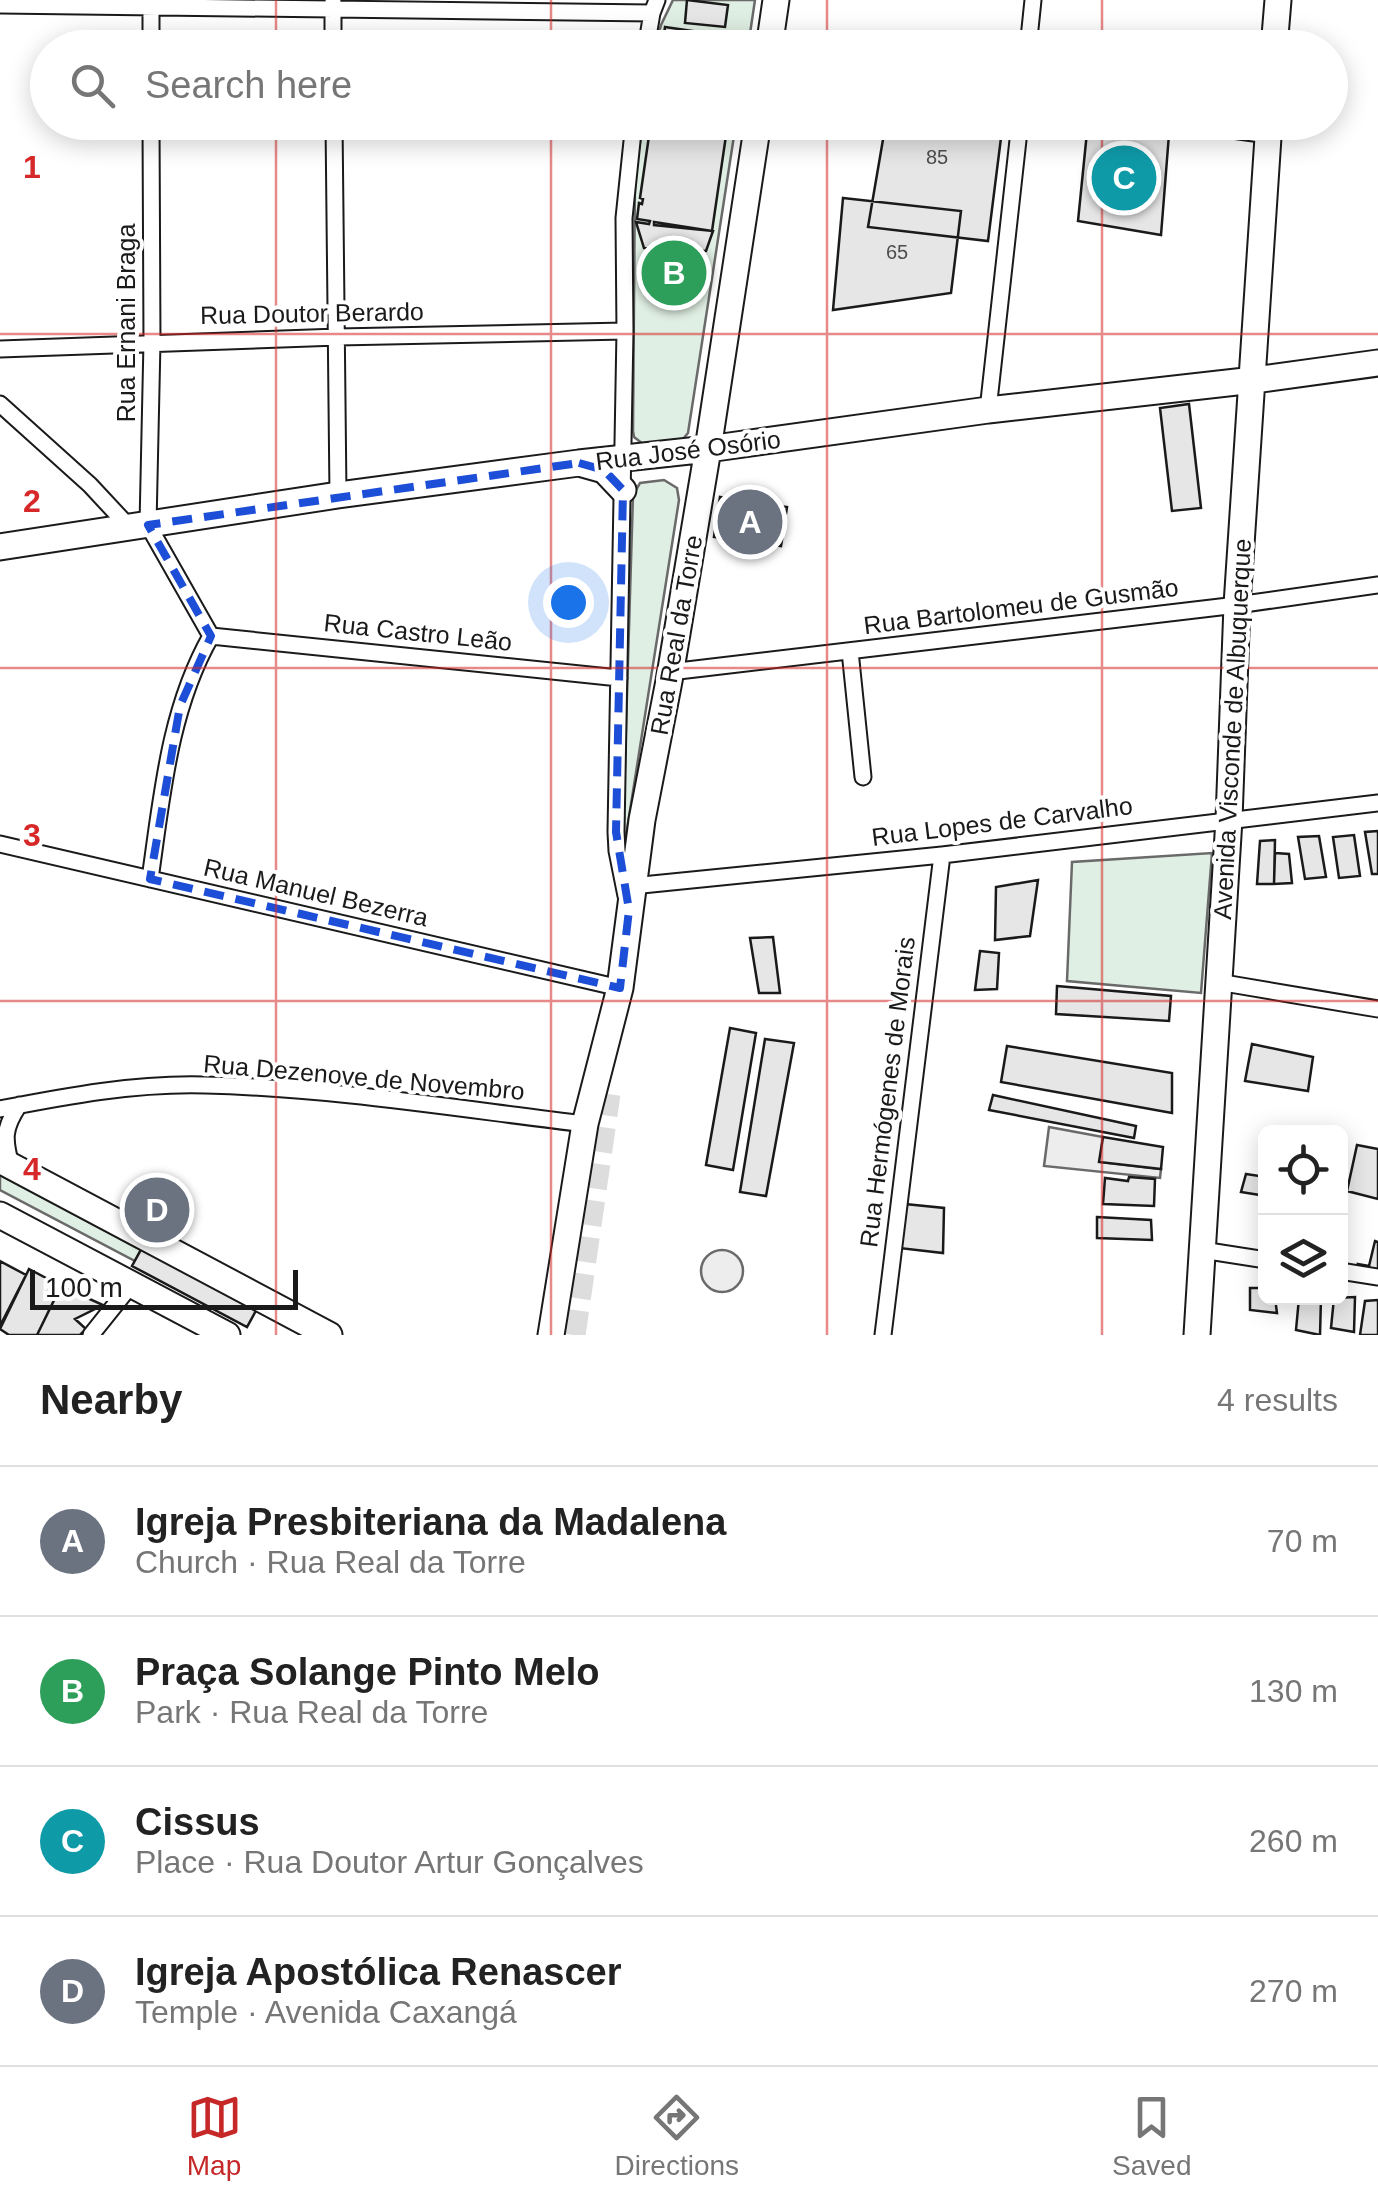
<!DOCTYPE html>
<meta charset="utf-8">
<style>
body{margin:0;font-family:Helvetica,sans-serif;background:#f2f2f2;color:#222}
.controls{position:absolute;right:30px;bottom:30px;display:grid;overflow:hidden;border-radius:15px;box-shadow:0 5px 25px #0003}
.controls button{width:90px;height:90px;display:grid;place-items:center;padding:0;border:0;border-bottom:2px solid #e0e0e0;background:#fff;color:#222;font:50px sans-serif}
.scale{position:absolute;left:30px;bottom:25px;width:268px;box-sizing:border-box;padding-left:10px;border:5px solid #1a1a1a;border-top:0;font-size:28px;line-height:35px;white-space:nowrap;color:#1a1a1a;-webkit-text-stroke:8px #fff;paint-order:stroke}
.you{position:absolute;left:568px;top:602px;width:35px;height:35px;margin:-25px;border:8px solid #fff;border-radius:50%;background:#1a73e8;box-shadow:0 0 0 15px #1a73e833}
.badge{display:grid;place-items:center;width:65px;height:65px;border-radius:50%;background:#c62828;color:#fff;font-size:32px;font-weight:700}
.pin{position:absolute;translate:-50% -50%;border:5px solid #fff;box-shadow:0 2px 10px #0006}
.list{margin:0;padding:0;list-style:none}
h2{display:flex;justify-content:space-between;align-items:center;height:130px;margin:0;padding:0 40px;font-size:42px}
h2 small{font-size:32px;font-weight:400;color:#767676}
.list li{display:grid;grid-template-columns:65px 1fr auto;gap:30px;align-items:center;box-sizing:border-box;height:150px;padding:0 40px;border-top:2px solid #e0e0e0}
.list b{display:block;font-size:38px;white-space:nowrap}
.list p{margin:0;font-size:32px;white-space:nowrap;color:#767676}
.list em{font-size:32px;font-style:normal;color:#767676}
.icon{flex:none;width:55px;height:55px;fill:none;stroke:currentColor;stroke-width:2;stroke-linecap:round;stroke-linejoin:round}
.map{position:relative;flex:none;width:1378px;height:1335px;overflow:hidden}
.search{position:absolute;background:#fff;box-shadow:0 5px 25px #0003;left:30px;right:30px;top:30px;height:110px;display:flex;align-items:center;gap:25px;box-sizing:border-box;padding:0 35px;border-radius:55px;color:#767676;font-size:38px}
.sheet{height:730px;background:#fff}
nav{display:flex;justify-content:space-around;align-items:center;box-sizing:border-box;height:140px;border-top:2px solid #e0e0e0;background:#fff;font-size:28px;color:#767676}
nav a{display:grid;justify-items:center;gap:5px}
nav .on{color:#c62828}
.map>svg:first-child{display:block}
.green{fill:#e0efe3;stroke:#6a6a6a;stroke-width:2.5}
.parking{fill:#ededed;stroke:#6a6a6a;stroke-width:2.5}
.building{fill:#e6e6e6;stroke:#1a1a1a;stroke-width:2.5}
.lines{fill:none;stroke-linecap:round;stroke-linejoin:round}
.primary-tunnel{stroke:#ddd;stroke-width:25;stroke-dasharray:25 12;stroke-linecap:butt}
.minor-casing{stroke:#1a1a1a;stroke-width:19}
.primary-casing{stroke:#1a1a1a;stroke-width:29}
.minor{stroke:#fff;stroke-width:15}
.primary{stroke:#fff;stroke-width:25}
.marked{fill:none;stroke:#1d4ed8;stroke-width:8;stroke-dasharray:20 12;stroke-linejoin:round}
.grid{fill:none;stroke:#d62828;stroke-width:2.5;stroke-opacity:0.55}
.labels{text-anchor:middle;stroke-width:8;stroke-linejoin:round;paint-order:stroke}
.number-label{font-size:20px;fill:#4d4d4d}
.street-label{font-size:25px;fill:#1a1a1a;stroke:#fff}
.grid-label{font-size:32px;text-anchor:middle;font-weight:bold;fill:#d62828;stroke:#fff;stroke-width:8;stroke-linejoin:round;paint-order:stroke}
</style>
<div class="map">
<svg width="1378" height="1335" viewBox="0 0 1378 1335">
<rect width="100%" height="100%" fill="#fff"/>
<path class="green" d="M 673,0 L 755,0 L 748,47 L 655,48 L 661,25 Z
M 643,123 L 736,123 L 688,433 L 683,439 L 643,444 L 634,437 L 633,431 L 635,175 Z
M 664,480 L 677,488 L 679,500 L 622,861 L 633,495 L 640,483 Z
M 1212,853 L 1201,993 L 1067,981 L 1072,862 Z
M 0,1175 L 141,1250 L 135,1261 L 0,1190 Z"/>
<path class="parking" d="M 1049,1127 L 1103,1137 L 1100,1162 L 1161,1169 L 1160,1178 L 1044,1166 Z
M701 1271a21 21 0 1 1 42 0a21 21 0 1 1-42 0Z"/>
<path class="building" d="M 687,0 L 728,5 L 725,27 L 685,23 Z
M 665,27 L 741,38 L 740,48 L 662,48 Z
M 651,122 L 728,122 L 712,231 L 654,222 L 654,225 L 713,231 L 706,251 L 644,248 L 636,222 L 649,224 L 650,221 L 637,219 L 639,203 L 642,204 L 643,199 L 640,198 Z
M 886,122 L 1003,122 L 988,241 L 868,227 Z
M 1088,122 L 1169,134 L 1161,235 L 1078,221 Z
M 843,198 L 961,211 L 951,293 L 833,310 Z
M 1189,404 L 1201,508 L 1172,511 L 1160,408 Z
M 720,497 L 787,507 L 781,546 L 714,537 Z
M 1378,831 L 1378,874 L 1372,874 L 1365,832 Z
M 1354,835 L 1360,876 L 1339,878 L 1333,837 Z
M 1319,836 L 1326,877 L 1305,879 L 1298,837 Z
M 1275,840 L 1274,884 L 1257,884 L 1260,841 Z
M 1275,853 L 1289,854 L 1292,883 L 1274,884 Z
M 1038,880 L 1030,936 L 995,940 L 996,887 Z
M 773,937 L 780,993 L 759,993 L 750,938 Z
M 980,951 L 999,953 L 997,989 L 975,990 Z
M 1057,986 L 1171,996 L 1169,1021 L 1056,1014 Z
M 730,1028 L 756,1033 L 733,1170 L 706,1165 Z
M 765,1039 L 794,1043 L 766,1196 L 740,1192 Z
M 1252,1044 L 1313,1057 L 1308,1091 L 1245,1081 Z
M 1007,1046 L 1172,1073 L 1172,1113 L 1001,1082 Z
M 993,1095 L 1136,1126 L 1134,1138 L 989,1110 Z
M 1103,1137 L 1163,1147 L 1161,1169 L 1099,1162 Z
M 1357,1145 L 1378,1149 L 1378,1199 L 1347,1191 Z
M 1246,1174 L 1266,1177 L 1266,1196 L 1241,1192 Z
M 1129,1177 L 1155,1179 L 1154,1206 L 1103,1204 L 1105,1178 L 1128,1181 Z
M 905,1204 L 944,1208 L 943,1253 L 899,1248 Z
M 1097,1217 L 1151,1220 L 1152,1240 L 1097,1238 Z
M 1375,1241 L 1378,1242 L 1378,1272 L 1359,1270 L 1358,1264 L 1369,1266 Z
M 143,1246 L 258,1307 L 247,1327 L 132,1266 Z
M 0,1261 L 26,1275 L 0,1326 Z
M 29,1269 L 61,1286 L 37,1335 L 9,1335 L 0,1329 Z
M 61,1286 L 103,1305 L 75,1319 L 86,1329 L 80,1335 L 37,1335 Z
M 1250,1288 L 1266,1288 L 1266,1298 L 1275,1298 L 1277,1313 L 1250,1310 Z
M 1355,1297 L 1354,1332 L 1331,1328 L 1334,1298 Z
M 1299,1298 L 1321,1298 L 1320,1335 L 1296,1330 Z
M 1378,1300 L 1378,1335 L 1360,1335 L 1365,1301 Z"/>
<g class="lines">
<path class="primary-tunnel" d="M 573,1335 L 608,1094"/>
<defs>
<path id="minor" d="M 151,0 L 151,48
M 333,2 L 333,48
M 0,5 L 652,13
M 646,48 L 652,13 L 657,0
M 1028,48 L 1033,0
M 151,122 L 152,342 L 148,525 L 211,636
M 334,122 L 338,495
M 1174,122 L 1268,135
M 0,349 L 338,337 L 625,331
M 0,404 L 90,485 L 130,528
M 988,410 L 1020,122
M 211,636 L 619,678
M 850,651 L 863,777
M 670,672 L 1237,605 L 1378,585
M 0,844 L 620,988
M 150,879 C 162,796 169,710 211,636
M 632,886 L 942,855 L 1378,803
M 626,896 L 617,851 L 616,832 L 625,331 L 624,218 L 634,122
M 1218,982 L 1378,1009
M 0,1109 C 67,1096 136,1083 205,1085 C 332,1088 459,1109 585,1124
M 11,1166 C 4,1139 3,1129 19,1105
M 1202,1250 L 1266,1260
M 1340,1271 L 1378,1277
M 91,1335 L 131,1285
M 883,1335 L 942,855"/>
<path id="primary" d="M 769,48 L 776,0
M 1274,48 L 1278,0
M 579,463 L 604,470 L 623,490
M 0,547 L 338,495 L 579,463 L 708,449 L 988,410 L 1254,380 L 1378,363
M 0,1160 L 329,1335
M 0,1215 L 227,1335
M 551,1335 L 585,1124 L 620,988 L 642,820 L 669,681 L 708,449 L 758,122
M 1197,1335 L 1229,819 L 1237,605 L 1269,122"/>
</defs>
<use href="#minor" class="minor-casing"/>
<use href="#primary" class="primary-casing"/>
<use href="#minor" class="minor"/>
<use href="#primary" class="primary"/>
</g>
<path class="marked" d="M 579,463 L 604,470 L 623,490 L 616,832 L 629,910 L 620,988 L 150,879 L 180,706 L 211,636 L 148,525 Z"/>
<path class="grid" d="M 276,0 L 276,48M 551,0 L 551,48M 827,0 L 827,48M 1102,0 L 1102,48M 276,122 L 276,1335M 551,122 L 551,1335M 827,122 L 827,1335M 1102,122 L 1102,1335M 0,334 L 1378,334M 0,668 L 1378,668M 0,1001 L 1378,1001"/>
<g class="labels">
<g class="number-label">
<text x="937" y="164">85</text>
<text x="897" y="259">65</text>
</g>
<g class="street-label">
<text transform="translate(312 313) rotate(-1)" y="9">Rua Doutor Berardo</text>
<text transform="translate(126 323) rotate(-90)" y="9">Rua Ernani Braga</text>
<text transform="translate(688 450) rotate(-7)" y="9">Rua José Osório</text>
<text transform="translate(1021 606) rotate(-7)" y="9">Rua Bartolomeu de Gusmão</text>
<text transform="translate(418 632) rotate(6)" y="9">Rua Castro Leão</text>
<text transform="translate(676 635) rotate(-80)" y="9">Rua Real da Torre</text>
<text transform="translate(1232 729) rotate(-87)" y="9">Avenida Visconde de Albuquerque</text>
<text transform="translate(1002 821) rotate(-7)" y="9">Rua Lopes de Carvalho</text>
<text transform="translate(316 892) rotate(13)" y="9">Rua Manuel Bezerra</text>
<text transform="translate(364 1077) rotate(5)" y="9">Rua Dezenove de Novembro</text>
<text transform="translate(887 1092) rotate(-83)" y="9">Rua Hermógenes de Morais</text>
</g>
</g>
<g class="grid-label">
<text x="32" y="178">1</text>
<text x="32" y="512">2</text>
<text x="32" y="846">3</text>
<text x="32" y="1180">4</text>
</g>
</svg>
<div class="controls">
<button><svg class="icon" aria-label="locate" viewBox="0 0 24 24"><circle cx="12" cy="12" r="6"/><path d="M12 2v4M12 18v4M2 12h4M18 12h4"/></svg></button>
<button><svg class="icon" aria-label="layers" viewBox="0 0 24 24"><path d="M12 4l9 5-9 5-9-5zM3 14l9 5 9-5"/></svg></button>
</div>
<div class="scale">100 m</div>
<div class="you"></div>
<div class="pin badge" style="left:750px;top:522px;background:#6b7280">A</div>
<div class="pin badge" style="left:674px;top:273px;background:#2e9e5b">B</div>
<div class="pin badge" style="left:1124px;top:178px;background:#0f9aa8">C</div>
<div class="pin badge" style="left:157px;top:1210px;background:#6b7280">D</div>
<div class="search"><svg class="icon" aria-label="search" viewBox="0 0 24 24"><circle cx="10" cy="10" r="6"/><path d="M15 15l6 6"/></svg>Search here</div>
</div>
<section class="sheet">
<h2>Nearby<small>4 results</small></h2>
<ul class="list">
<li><span class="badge" style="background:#6b7280">A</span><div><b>Igreja Presbiteriana da Madalena</b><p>Church · Rua Real da Torre</p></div><em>70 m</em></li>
<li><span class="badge" style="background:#2e9e5b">B</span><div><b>Praça Solange Pinto Melo</b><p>Park · Rua Real da Torre</p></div><em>130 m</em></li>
<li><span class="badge" style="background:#0f9aa8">C</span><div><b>Cissus</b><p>Place · Rua Doutor Artur Gonçalves</p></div><em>260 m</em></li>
<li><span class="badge" style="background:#6b7280">D</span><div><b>Igreja Apostólica Renascer</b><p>Temple · Avenida Caxangá</p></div><em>270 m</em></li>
</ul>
</section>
<nav>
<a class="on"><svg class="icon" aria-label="map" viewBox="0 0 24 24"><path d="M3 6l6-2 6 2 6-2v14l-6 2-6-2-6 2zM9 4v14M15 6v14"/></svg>Map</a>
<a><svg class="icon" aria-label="directions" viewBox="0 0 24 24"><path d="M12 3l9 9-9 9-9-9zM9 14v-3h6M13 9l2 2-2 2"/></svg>Directions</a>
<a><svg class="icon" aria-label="saved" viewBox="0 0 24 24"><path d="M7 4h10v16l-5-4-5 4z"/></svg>Saved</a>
</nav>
